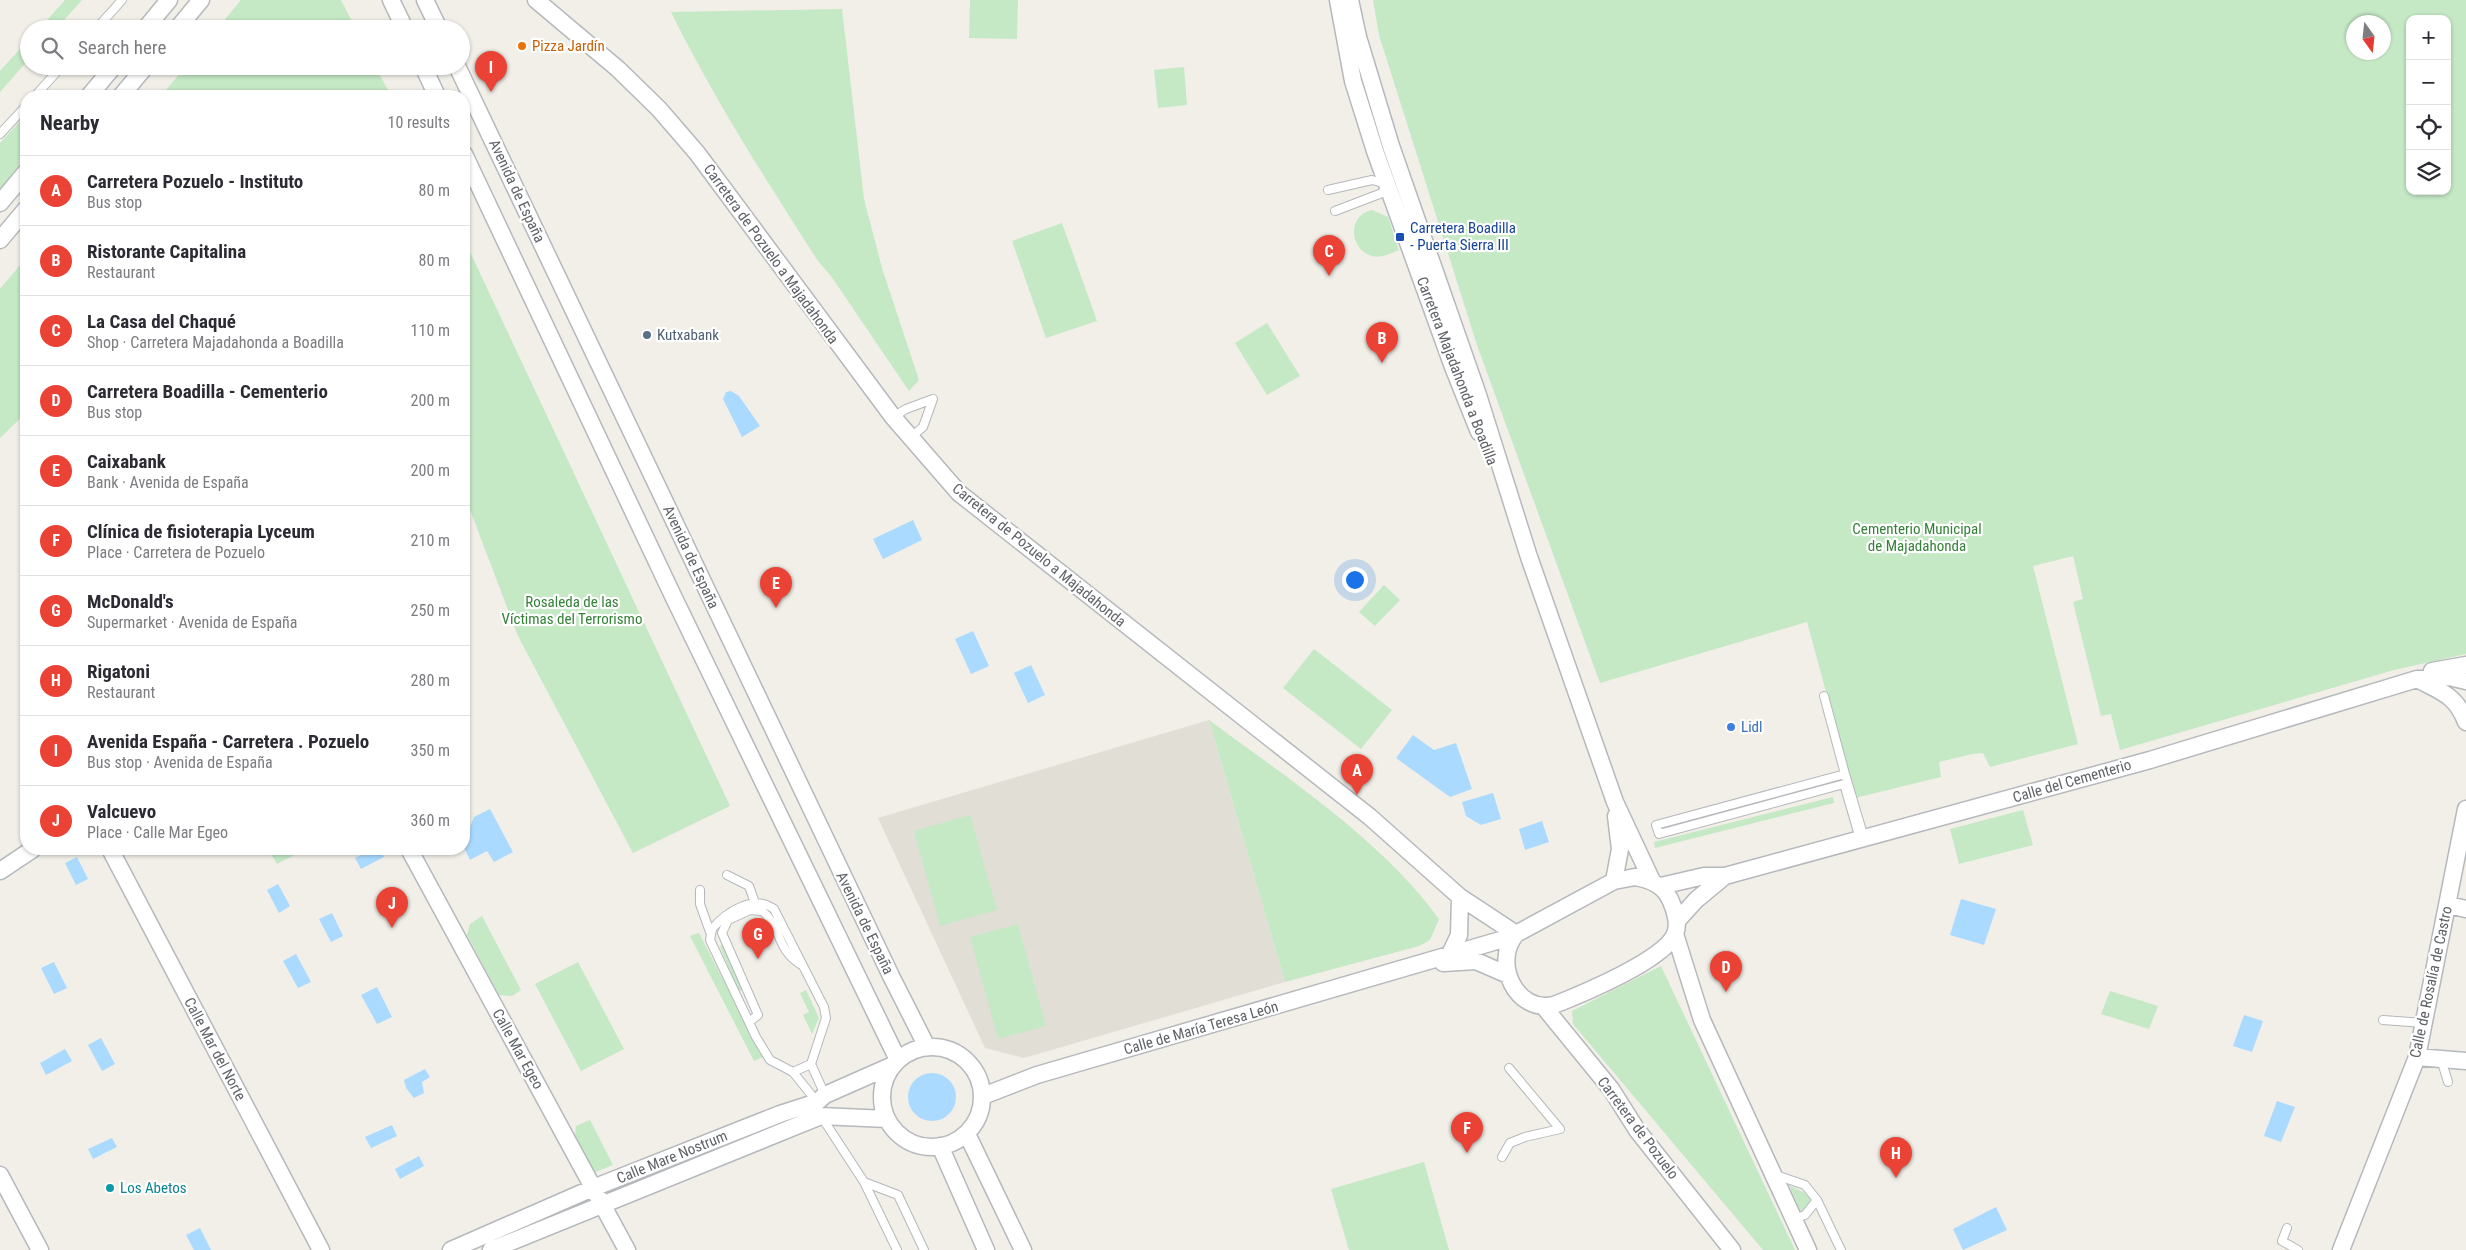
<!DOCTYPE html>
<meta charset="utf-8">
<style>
body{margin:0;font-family:"Roboto Condensed",sans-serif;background:#f2f2f3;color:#2b2b33}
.controls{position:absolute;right:15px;top:15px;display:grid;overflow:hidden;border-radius:10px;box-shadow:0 1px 4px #0004}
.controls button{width:45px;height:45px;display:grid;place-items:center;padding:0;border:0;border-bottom:1px solid #e1e1e2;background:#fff;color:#2b2b33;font:25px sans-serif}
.compass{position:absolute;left:2346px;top:15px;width:45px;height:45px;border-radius:50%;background:#fff;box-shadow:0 1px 4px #0004;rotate:165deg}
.you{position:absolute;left:1354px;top:579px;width:18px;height:18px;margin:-12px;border:4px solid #fff;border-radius:50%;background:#1a73e8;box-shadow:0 0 0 8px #1a73e833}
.badge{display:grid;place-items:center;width:32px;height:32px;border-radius:50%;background:#ea4335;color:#fff;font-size:16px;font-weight:700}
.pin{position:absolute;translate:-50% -41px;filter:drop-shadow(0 1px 2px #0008)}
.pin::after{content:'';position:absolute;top:26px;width:18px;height:15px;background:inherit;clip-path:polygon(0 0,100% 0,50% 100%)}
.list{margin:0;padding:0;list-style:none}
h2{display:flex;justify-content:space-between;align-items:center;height:65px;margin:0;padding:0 20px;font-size:21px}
h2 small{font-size:16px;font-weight:400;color:#7c7c81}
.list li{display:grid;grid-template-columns:32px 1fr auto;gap:15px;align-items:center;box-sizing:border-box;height:70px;padding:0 20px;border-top:1px solid #e1e1e2}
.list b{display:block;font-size:19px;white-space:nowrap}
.list p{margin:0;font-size:16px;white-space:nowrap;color:#7c7c81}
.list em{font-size:16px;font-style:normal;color:#7c7c81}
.icon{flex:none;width:28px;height:28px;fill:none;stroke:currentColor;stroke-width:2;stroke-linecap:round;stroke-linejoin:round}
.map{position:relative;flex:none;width:2466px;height:1250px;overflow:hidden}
.search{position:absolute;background:#fff;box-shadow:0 1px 4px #0004;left:20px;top:20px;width:450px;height:55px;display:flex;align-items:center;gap:12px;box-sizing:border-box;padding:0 18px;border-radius:28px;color:#7c7c81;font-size:19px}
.panel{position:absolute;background:#fff;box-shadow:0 1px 4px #0004;left:20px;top:90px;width:450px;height:765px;border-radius:20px}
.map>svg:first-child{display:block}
.education{fill:#e1ded6}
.green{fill:#c5e8c5;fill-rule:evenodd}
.water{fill:#aadaff}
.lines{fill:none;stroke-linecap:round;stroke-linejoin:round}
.lane-casing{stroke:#b5b8bc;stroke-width:10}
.street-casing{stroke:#b5b8bc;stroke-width:19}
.lane{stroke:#fff;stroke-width:8}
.street{stroke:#fff;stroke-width:16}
.food-dot{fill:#e8710a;stroke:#fff;stroke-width:2}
.transit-dot{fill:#1a4fb4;stroke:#fff;stroke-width:2}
.service-dot{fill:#5c6f8a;stroke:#fff;stroke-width:2}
.shop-dot{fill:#3f7fe0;stroke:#fff;stroke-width:2}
.culture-dot{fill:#0f9aa8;stroke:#fff;stroke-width:2}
.labels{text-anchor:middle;stroke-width:4.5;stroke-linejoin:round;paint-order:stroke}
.food-label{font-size:15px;fill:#c56008;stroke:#fff;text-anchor:start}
.street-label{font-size:15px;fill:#5f6368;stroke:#fff}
.transit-label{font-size:15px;fill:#164399;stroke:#fff;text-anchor:start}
.service-label{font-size:15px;fill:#4e5e75;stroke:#fff;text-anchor:start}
.park-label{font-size:15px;fill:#348238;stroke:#fff}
.shop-label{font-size:15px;fill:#366cbe;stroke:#fff;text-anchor:start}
.culture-label{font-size:15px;fill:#0d838f;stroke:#fff;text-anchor:start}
</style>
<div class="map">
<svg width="2466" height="1250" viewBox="0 0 2466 1250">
<rect width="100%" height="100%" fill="#f1efe8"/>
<path class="education" d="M 1209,720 L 1285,982 L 1024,1058 L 985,1048 L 878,818 Z"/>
<path class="green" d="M 65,0 L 82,0 L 56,29 L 39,29 Z
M 241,0 L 341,0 L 356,29 L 217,29 Z
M 970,0 L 1018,0 L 1017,39 L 969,38 Z
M 1373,0 L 2466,0 L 2466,654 L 2394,670 L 2120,750 L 2111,714 L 2101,716 L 2073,602 L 2083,599 L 2073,556 L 2033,566 L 2078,744 L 1990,767 L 1983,753 L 1972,754 L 1939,762 L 1941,777 L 1855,798 L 1807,622 L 1600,683 L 1477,345 L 1379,35 ZM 2410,19 L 2447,19 L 2447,191 L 2410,191 ZM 2354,22 L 2384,22 L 2384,52 L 2354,52 Z
M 842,9 L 864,199 L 882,268 L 919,380 L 909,391 L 831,276 L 818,261 C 766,180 714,99 671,12 Z
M 29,39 L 29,59 L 0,92 L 0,71 Z
M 186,66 L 375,66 L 391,96 L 161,96 Z
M 1184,67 L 1187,105 L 1158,108 L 1154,70 Z
M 26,115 L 26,162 L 0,192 L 0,143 Z
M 1372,210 L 1388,217 L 1399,250 C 1391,253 1380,259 1372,256 C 1349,249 1347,215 1372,210 Z
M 1062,223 L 1097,321 L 1046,338 L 1012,241 Z
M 464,239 L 730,806 L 633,853 L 518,636 L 464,494 Z
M 26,258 L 26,413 L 0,438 L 0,289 Z
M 1267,323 L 1300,376 L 1267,395 L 1235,343 Z
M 1384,585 L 1400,600 L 1375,626 L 1359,612 Z
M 1314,649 L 1392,710 L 1361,749 L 1283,688 Z
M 1209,720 C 1286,777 1383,841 1439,919 L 1430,940 L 1419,946 L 1285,982 Z
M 1833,797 L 1834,803 L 1655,848 L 1654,842 Z
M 2023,810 L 2033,845 L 1959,864 L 1950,829 Z
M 970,815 L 997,910 L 940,926 L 914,831 Z
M 268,849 L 306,849 L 277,864 Z
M 482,916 L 521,990 L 512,996 L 499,995 L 467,935 L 470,924 Z
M 1018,924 L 1046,1026 L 998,1039 L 970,937 Z
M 699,933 L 763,1057 L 754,1061 L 690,936 Z
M 723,944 L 744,989 L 741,991 L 738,990 L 720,947 Z
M 578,962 L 624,1049 L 581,1071 L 535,984 Z
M 1661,966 L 1795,1250 L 1763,1250 L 1573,1024 L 1572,1011 Z
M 806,990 L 819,1018 L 812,1034 L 803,1015 L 809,1012 L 800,993 Z
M 2110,991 L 2158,1006 L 2149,1029 L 2101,1014 Z
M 590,1120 L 613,1165 L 593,1173 L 575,1138 L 576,1126 Z
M 1424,1162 L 1449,1250 L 1349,1250 L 1331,1189 Z
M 1789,1185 L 1807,1194 L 1812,1201 L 1801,1212 Z"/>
<path class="water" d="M 731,391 L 739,396 L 760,426 L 742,437 L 723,399 L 726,392 Z
M 913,520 L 922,540 L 883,559 L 873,539 Z
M 973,631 L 989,666 L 971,674 L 955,639 Z
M 1031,665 L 1045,695 L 1028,703 L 1014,673 Z
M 1413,735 L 1434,750 L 1456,743 L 1472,789 L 1450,797 L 1396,758 Z
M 1493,793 L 1501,819 L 1481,825 L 1466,816 L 1462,802 Z
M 490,809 L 513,852 L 494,862 L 487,851 L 470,860 L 464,848 L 464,841 L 474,817 Z
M 1542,821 L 1549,842 L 1525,850 L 1519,829 Z
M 374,849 L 380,849 L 384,857 L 361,869 L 355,858 Z
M 77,857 L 88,879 L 76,885 L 65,863 Z
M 278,884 L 290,906 L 279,913 L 267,890 Z
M 1961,899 L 1996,909 L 1984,945 L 1950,935 Z
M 332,913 L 343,936 L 331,942 L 319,919 Z
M 296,954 L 311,982 L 298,988 L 283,961 Z
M 54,962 L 67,988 L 54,994 L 41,968 Z
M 377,987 L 392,1017 L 377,1024 L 361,995 Z
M 2244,1015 L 2263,1021 L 2252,1052 L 2233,1046 Z
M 101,1038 L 115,1064 L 102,1071 L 88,1045 Z
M 65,1049 L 72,1061 L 46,1075 L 40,1063 Z
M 425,1069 L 430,1077 L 422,1082 L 424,1093 L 414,1098 L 406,1088 L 404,1080 Z
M908 1097a24 24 0 1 1 48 0a24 24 0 1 1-48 0Z
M 2277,1101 L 2295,1107 L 2281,1142 L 2264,1136 Z
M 392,1125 L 397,1136 L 371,1148 L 365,1137 Z
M 112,1138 L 117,1147 L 93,1159 L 88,1149 Z
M 419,1156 L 424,1166 L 400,1179 L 395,1169 Z
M 1996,1207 L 2007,1230 L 1963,1250 L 1953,1229 Z
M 200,1228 L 211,1250 L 194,1250 L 186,1235 Z"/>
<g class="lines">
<defs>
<path id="lane" d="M 96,29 L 122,0
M 35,96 L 62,66
M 0,134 L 26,106
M 1328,190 L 1372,180 L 1387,184 L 1382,193 L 1335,211
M 893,417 L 906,409 L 933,399 L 923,427 L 910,438
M 1824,696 L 1845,774
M 1860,839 L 1844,784 L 1659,834 L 1656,825 L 1845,774 L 1864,838
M 727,875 L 749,886 L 755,903
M 700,890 L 700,904 L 710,932
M 2383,1020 L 2424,1023
M 749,1022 L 758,1015 L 722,933 L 728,920 L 750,910 L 762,911 C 781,925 776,949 800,964
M 2441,1059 L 2448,1082
M 793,1072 L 811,1064
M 817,1102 L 793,1072 L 770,1060 L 756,1037 L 710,940 L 712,929 C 726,912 754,894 774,909 L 824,1007 L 826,1018 L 811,1064 L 825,1095
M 821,1116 L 864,1182 L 897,1250
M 1502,1157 L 1510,1143 L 1525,1137 L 1560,1129 L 1509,1068
M 1776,1175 L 1805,1185 L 1817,1200 L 1841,1250
M 864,1182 L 898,1195 L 924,1250
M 1793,1219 L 1805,1215 L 1817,1200
M 2287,1228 L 2282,1241 L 2298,1250"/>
<path id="street" d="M 391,0 L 405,29
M 425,0 L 439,29
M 536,0 L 618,69 L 659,109 L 697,153 L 893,417 L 959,493 L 1370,817 L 1460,897 L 1516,934
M 1338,0 L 1353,81 L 1375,151 L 1453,367 L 1479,432
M 1350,0 L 1358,37 L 1391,146 L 1478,395 L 1529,557 L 1615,802 L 1652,881
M 145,29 L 169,0
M 177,29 L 201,0
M 423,66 L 437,96
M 457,66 L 891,976 L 927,1047
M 89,96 L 114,66
M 121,96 L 146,66
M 464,154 L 674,598 L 898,1060
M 0,203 L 26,172
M 0,240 L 26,209
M 2432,671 L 2466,665
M 2417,679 C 2441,692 2456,695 2466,722
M 110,849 L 321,1250
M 409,849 L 627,1250
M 0,871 L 33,849
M 1635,877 C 1653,880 1666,887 1672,904 C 1676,914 1679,924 1675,934 C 1664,960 1582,994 1554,1005 C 1516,1014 1492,962 1516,934 L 1614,881 Z
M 1614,881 L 1620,849 L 1616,816
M 1661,886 L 1704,876 L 1725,876 L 2150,760 L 2417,679 L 2449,677 L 2466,681
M 2448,905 L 2466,909
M 1677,921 L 1696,900 L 1725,876
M 1675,934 L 1702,1020 L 1808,1250
M 1450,954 L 1459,935 L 1460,897
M 1443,963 L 1476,961 L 1508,975
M 1544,1007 L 1611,1089 L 1637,1130 L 1732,1250
M882 1097a50 50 0 1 1 100 0a50 50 0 1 1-100 0Z
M 2417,1057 L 2466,1061
M 983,1096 L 1037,1075 L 1514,936
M 967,1134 L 1023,1250
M 940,1146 L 986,1250
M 0,1175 L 40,1250
M 451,1250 L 593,1188 L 780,1114 L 817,1102 L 825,1095 L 893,1065
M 491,1250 L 821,1116 L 887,1119
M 2341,1250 L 2417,1057 L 2466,809"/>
</defs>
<use href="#lane" class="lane-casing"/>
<use href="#street" class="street-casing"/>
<use href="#lane" class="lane"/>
<use href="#street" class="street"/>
</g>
<circle class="food-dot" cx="522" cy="46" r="5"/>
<rect class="transit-dot" x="1395" y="232" width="10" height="10" rx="2.5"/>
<circle class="service-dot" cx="647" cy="335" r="5"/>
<circle class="shop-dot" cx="1731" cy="727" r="5"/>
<circle class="culture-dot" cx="110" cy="1188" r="5"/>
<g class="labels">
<g class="food-label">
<text x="532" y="51">Pizza Jardín</text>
</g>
<g class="street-label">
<text transform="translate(517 191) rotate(65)" y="5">Avenida de España</text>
<text transform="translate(771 254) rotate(54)" y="5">Carretera de Pozuelo a Majadahonda</text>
<text transform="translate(1457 371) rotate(69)" y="5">Carretera Majadahonda a Boadilla</text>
<text transform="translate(1039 555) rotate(39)" y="5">Carretera de Pozuelo a Majadahonda</text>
<text transform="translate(691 557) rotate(65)" y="5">Avenida de España</text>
<text transform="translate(2072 781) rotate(-16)" y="5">Calle del Cementerio</text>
<text transform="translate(865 923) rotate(64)" y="5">Avenida de España</text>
<text transform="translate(2431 982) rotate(-78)" y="5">Calle de Rosalía de Castro</text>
<text transform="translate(1201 1028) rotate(-16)" y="5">Calle de María Teresa León</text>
<text transform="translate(215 1049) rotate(62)" y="5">Calle Mar del Norte</text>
<text transform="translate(518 1049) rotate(61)" y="5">Calle Mar Egeo</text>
<text transform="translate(1638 1128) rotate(53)" y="5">Carretera de Pozuelo</text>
<text transform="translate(672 1157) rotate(-22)" y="5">Calle Mare Nostrum</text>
</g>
<g class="transit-label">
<text x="1410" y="233">Carretera Boadilla<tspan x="1410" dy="17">- Puerta Sierra III</tspan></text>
</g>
<g class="service-label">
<text x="657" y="340">Kutxabank</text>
</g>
<g class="park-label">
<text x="1917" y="534">Cementerio Municipal<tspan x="1917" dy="17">de Majadahonda</tspan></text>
<text x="572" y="607">Rosaleda de las<tspan x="572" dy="17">Víctimas del Terrorismo</tspan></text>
</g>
<g class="shop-label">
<text x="1741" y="732">Lidl</text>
</g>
<g class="culture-label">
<text x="120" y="1193">Los Abetos</text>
</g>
</g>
</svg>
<div class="controls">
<button>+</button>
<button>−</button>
<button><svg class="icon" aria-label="locate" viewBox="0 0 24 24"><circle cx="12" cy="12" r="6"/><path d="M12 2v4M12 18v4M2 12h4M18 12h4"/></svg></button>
<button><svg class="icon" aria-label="layers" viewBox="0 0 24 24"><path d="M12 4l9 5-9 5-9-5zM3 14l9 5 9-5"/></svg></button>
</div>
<svg class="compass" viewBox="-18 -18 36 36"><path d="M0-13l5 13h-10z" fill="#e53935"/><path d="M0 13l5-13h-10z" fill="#7c7c81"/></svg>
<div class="you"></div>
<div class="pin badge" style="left:1357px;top:795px">A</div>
<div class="pin badge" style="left:1382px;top:363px">B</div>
<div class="pin badge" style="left:1329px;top:276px">C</div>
<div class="pin badge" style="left:1726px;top:992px">D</div>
<div class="pin badge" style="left:776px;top:608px">E</div>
<div class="pin badge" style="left:1467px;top:1153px">F</div>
<div class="pin badge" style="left:758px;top:959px">G</div>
<div class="pin badge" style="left:1896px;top:1178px">H</div>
<div class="pin badge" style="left:491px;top:92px">I</div>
<div class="pin badge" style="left:392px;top:928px">J</div>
<div class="search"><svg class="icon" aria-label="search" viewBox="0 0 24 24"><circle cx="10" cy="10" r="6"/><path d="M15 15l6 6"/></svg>Search here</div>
<section class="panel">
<h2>Nearby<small>10 results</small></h2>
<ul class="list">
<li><span class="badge">A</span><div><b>Carretera Pozuelo - Instituto</b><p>Bus stop</p></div><em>80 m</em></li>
<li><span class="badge">B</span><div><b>Ristorante Capitalina</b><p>Restaurant</p></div><em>80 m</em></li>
<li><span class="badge">C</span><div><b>La Casa del Chaqué</b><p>Shop · Carretera Majadahonda a Boadilla</p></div><em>110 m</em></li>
<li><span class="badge">D</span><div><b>Carretera Boadilla - Cementerio</b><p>Bus stop</p></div><em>200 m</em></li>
<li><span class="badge">E</span><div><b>Caixabank</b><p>Bank · Avenida de España</p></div><em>200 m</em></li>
<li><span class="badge">F</span><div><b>Clínica de fisioterapia Lyceum</b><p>Place · Carretera de Pozuelo</p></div><em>210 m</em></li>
<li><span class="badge">G</span><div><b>McDonald's</b><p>Supermarket · Avenida de España</p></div><em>250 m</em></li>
<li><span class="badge">H</span><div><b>Rigatoni</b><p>Restaurant</p></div><em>280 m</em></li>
<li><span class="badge">I</span><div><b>Avenida España - Carretera . Pozuelo</b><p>Bus stop · Avenida de España</p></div><em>350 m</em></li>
<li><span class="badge">J</span><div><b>Valcuevo</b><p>Place · Calle Mar Egeo</p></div><em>360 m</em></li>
</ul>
</section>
</div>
